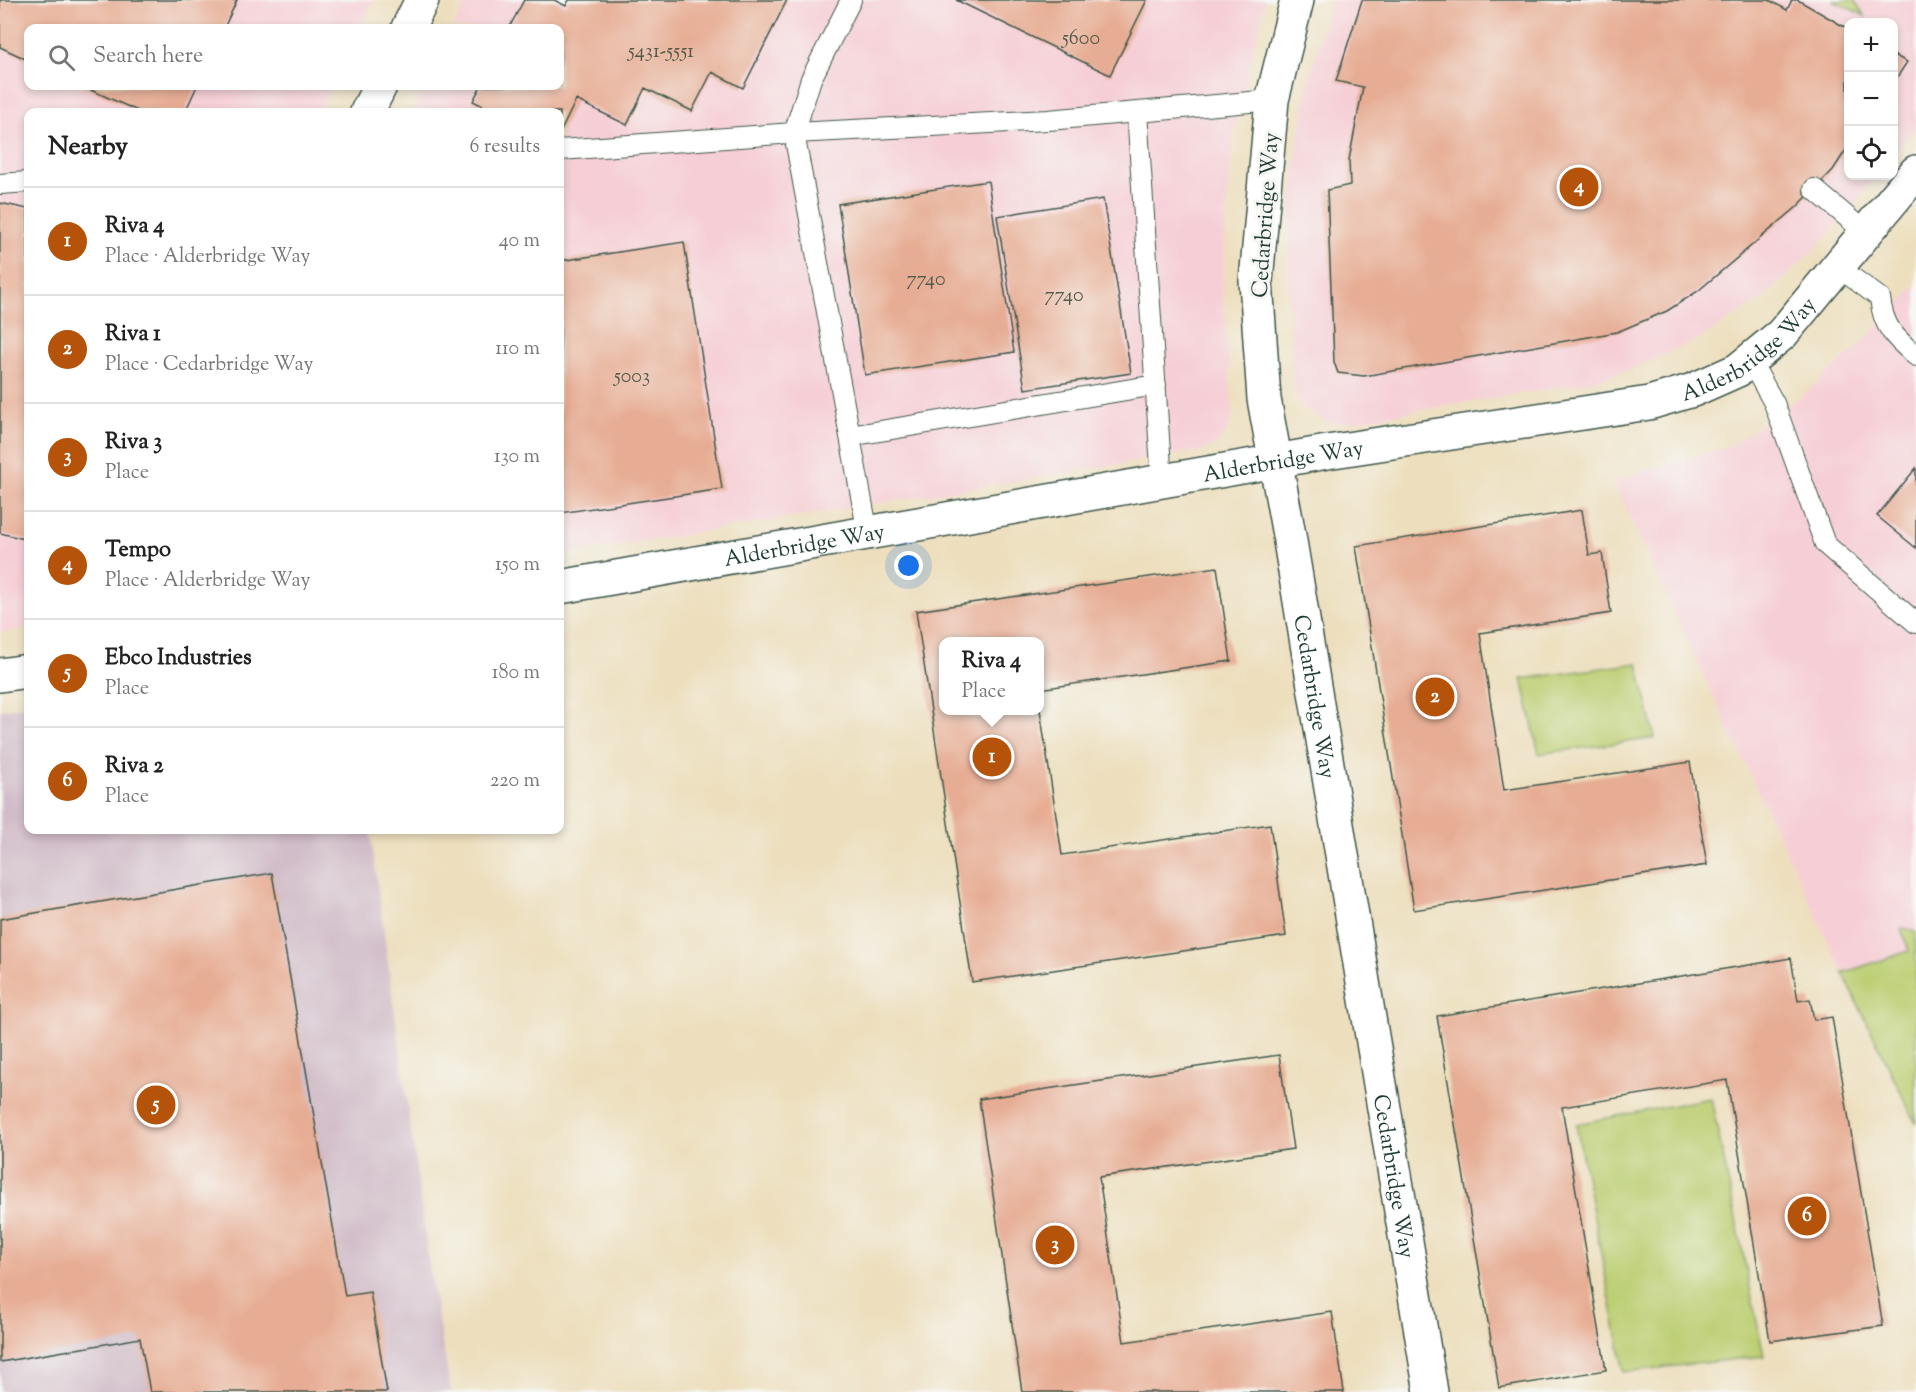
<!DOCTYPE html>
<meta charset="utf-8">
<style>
body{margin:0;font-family:"Sorts Mill Goudy",serif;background:#f6f6f6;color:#222}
.controls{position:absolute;right:18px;top:18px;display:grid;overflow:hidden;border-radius:12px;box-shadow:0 3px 9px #0003}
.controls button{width:54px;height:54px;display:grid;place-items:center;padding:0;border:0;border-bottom:2px solid #e0e0e0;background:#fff;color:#222;font:30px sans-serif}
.you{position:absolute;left:909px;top:566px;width:21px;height:21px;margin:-15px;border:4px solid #fff;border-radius:50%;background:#1a73e8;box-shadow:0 0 0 9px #1a73e833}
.badge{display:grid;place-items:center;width:39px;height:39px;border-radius:50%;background:#b45309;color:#fff;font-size:20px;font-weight:700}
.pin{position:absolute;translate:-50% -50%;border:3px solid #fff;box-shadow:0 2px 6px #0006}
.popup{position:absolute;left:939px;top:637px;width:105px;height:78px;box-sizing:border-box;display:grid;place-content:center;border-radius:12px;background:#fff;filter:drop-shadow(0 2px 4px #0005);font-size:20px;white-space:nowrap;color:#767676}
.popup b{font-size:22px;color:#222}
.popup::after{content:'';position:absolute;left:50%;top:100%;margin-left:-12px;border:12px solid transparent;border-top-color:#fff}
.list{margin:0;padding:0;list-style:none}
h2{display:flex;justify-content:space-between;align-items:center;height:78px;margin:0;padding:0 24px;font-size:26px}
h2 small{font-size:20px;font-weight:400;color:#767676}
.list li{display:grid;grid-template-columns:39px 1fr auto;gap:18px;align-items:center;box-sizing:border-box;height:108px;padding:0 24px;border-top:2px solid #e0e0e0}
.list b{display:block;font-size:22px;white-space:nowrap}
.list p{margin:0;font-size:20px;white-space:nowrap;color:#767676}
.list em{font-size:20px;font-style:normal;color:#767676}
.icon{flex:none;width:33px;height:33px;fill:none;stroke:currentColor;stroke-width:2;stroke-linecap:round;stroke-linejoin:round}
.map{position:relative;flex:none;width:1916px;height:1392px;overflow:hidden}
.search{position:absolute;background:#fff;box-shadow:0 3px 9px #0003;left:24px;top:24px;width:540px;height:66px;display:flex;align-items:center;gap:15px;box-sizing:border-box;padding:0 21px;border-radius:12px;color:#767676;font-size:22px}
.panel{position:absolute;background:#fff;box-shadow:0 3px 9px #0003;left:24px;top:108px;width:540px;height:726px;border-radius:12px}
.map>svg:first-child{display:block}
.built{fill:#f6cfd6}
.industrial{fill:#d1bdc9}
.green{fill:#bbce71;stroke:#6d8652;stroke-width:1.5}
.building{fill:#e7ad94}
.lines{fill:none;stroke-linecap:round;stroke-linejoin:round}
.service-casing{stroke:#3e5549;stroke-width:22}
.minor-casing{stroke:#3e5549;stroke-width:36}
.tertiary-casing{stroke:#3e5549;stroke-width:36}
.service{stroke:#fff;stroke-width:20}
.minor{stroke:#fff;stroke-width:33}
.tertiary{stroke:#fff;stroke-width:33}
.labels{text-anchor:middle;stroke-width:6;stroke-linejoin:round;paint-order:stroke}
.number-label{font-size:20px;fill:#51594c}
.street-label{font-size:22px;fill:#1f3d34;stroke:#f6f6f2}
</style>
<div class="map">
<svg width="1916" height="1392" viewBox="0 0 1916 1392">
<rect width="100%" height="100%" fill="#f6f6f2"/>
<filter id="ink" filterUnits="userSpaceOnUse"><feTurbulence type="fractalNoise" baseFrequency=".0167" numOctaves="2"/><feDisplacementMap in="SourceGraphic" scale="12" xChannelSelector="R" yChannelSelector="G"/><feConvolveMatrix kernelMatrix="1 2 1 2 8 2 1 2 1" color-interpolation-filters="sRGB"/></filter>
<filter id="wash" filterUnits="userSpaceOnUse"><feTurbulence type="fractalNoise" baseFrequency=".008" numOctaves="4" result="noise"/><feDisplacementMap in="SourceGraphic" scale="24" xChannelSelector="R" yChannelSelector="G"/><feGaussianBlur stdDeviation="1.35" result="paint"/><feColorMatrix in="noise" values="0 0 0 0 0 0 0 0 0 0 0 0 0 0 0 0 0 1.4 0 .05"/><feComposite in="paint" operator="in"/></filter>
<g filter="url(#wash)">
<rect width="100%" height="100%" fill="#eddfbe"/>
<path class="built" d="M 0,0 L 374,0 L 360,28 L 28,28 L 28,86 L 332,86 L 318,112 L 28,112 L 28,628 L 0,633 Z
M 467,0 L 1265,0 L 1234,132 L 1227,197 L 1223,300 L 1233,413 L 1227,432 L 1215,445 L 1205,450 L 560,555 L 560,112 L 412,112 L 425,86 L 560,86 L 560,28 L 453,28 Z
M 1331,0 L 1916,0 L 1916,127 L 1894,155 L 1894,22 L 1848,22 L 1848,176 L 1876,176 L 1822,242 L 1763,298 L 1700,339 L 1632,369 L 1585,383 L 1343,423 L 1326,421 L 1304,408 L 1298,399 L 1294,382 L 1288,280 L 1294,171 L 1308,83 Z
M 1916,285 L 1916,948 L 1843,973 L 1613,481 L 1730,446 L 1803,395 L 1858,347 Z"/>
<path class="industrial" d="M 28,705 L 28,830 L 370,830 L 432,1286 L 451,1392 L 0,1392 L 0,710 Z"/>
<path class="green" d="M 1832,0 L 1854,0 L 1865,16 Z
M 1638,663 L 1655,738 L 1539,754 L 1522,679 Z
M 1904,928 L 1916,932 L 1916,1124 L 1843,973 L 1909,951 L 1901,929 Z
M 1711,1098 L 1764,1356 L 1624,1372 L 1576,1124 Z"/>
<g id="blocks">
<path class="building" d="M 0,0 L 237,0 L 224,28 L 28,28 L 28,60 L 0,47 Z
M 524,0 L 554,0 L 566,6 L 569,0 L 787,0 L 743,88 L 712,72 L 692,111 L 645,88 L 627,125 L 576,100 L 560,133 L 560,112 L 495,112 L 473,101 L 481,86 L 560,86 L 560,28 L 509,28 Z
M 956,0 L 1147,0 L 1110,75 Z
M 1362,0 L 1769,0 L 1787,10 L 1792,0 L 1798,0 L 1848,29 L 1848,147 L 1833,170 L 1797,207 L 1698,291 L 1667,311 L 1617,332 L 1364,376 L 1338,373 L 1334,362 L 1327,190 L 1350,185 L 1349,160 L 1363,87 L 1336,81 Z
M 1894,55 L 1907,62 L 1894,82 Z
M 82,86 L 197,86 L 185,112 L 140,112 Z
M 988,181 L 1014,352 L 865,375 L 838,204 Z
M 1103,199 L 1131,373 L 1025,389 L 997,216 Z
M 0,203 L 28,209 L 28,540 L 0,533 Z
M 684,242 L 722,489 L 560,513 L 560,261 Z
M 1916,468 L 1916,548 L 1877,516 Z
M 1582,510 L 1589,555 L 1602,553 L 1611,613 L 1480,633 L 1504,790 L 1690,762 L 1707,865 L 1414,910 L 1356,546 Z
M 1217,567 L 1231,661 L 1040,689 L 1040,642 L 944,642 L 944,710 L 1040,710 L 1062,855 L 1270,824 L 1286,936 L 972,982 L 916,611 Z
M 272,873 L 345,1296 L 370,1292 L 387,1392 L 150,1392 L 140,1338 L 0,1362 L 0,919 Z
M 1791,958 L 1798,1001 L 1810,999 L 1814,1020 L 1832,1017 L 1883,1326 L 1770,1341 L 1727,1080 L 1562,1107 L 1606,1370 L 1499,1388 L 1437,1016 Z
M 1279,1055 L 1293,1149 L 1099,1177 L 1124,1342 L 1332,1312 L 1344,1392 L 1022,1392 L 979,1099 Z"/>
</g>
</g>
<g filter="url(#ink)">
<use href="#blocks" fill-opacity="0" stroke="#3e5549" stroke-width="1.5"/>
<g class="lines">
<defs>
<path id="service" d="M 851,0 L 811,79 L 794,133 L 868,534
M 1137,112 L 1162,482
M 560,150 L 794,133 L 1048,120 L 1272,100
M 0,184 L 28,182
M 1814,189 L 1866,233
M 1838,267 L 1880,298 C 1883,327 1895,338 1916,356
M 1750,360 L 1774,403 L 1825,544 L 1916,623
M 850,436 L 1156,385"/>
<g id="minor">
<path id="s1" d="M 1297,0 L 1272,100 L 1256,281 L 1264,399 L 1289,535 L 1431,1392"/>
</g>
<g id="tertiary">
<path d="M 408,28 L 422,0"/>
<path d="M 367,112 L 380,86"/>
<path id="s2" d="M 560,587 L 1327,452 L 1649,403 L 1693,390 L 1738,370 L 1782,334 L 1916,172"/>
<path d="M 0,675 L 28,671"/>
</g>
</defs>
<use href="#service" class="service-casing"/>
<use href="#minor" class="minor-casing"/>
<use href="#tertiary" class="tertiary-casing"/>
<use href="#service" class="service"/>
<use href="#minor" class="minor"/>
<use href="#tertiary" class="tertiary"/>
</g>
</g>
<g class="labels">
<g class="number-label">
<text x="1081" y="44">5600</text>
<text x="661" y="57">5431-5551</text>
<text x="926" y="285">7740</text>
<text x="1064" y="301">7740</text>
<text x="632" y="382">5003</text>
</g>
<g class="street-label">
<text transform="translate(1264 215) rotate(-86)" y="8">Cedarbridge Way</text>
<text dy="8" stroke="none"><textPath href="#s2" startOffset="1220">Alderbridge Way</textPath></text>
<text dy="8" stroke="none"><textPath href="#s2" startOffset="734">Alderbridge Way</textPath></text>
<text dy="8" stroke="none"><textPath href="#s2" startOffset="248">Alderbridge Way</textPath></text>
<text dy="8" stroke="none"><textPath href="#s1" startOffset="705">Cedarbridge Way</textPath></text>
<text dy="8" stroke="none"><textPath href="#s1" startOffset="1191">Cedarbridge Way</textPath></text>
</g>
</g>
</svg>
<div class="controls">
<button>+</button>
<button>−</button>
<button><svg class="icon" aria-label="locate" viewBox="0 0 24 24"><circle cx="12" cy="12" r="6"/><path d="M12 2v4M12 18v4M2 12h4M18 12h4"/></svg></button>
</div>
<div class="you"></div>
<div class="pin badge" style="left:992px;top:757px">1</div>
<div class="popup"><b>Riva 4</b>Place</div>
<div class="pin badge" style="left:1435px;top:697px">2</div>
<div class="pin badge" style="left:1055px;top:1245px">3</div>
<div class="pin badge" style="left:1579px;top:187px">4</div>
<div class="pin badge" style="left:156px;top:1105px">5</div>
<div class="pin badge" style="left:1807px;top:1216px">6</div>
<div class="search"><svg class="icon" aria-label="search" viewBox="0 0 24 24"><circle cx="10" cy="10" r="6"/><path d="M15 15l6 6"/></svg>Search here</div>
<section class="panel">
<h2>Nearby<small>6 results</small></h2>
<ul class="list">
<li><span class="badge">1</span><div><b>Riva 4</b><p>Place · Alderbridge Way</p></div><em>40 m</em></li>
<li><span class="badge">2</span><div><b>Riva 1</b><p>Place · Cedarbridge Way</p></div><em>110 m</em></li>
<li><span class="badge">3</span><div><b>Riva 3</b><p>Place</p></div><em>130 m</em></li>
<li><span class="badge">4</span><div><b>Tempo</b><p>Place · Alderbridge Way</p></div><em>150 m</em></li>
<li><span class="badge">5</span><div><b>Ebco Industries</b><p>Place</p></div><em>180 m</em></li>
<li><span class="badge">6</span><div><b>Riva 2</b><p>Place</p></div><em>220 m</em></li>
</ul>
</section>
</div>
